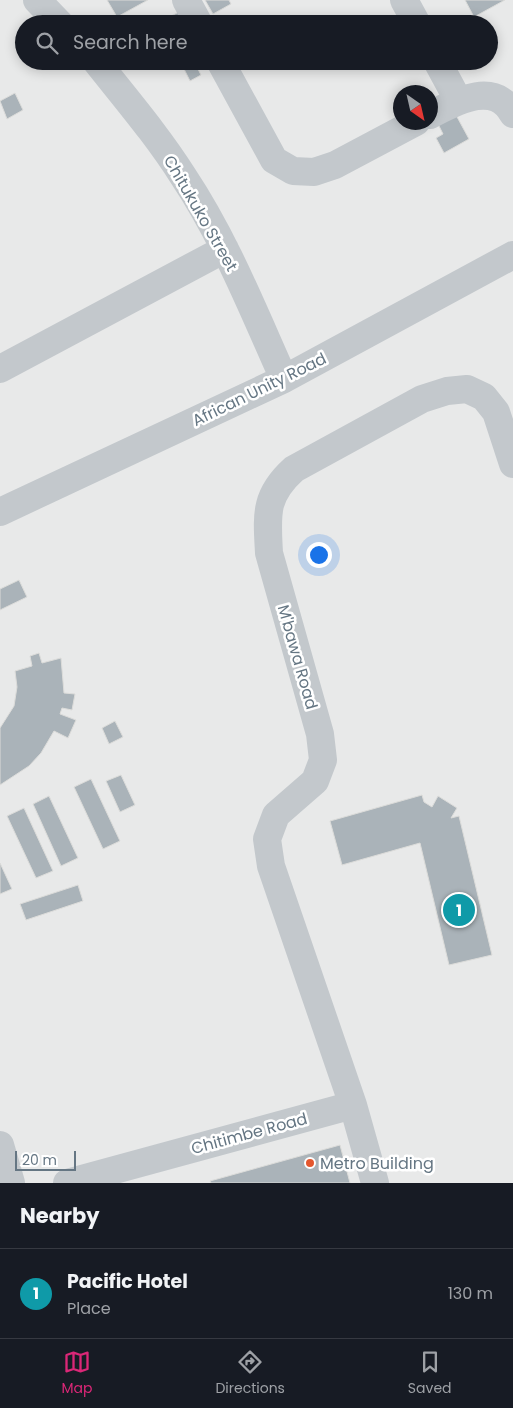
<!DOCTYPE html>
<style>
body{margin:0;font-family:Poppins,sans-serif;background:#242831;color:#f1f3f6}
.compass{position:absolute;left:393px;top:85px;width:45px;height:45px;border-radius:50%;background:#171b24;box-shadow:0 2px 12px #0003;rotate:146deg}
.scale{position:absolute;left:15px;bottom:12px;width:61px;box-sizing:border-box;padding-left:5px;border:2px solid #657683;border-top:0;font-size:14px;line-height:18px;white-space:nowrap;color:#657683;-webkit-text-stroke:4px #fff;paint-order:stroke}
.you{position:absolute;left:318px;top:554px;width:18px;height:18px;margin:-12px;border:4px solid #fff;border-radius:50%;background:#1a73e8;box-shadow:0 0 0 8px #1a73e833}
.badge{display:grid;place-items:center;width:32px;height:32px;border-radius:50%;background:#db2777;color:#fff;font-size:16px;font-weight:700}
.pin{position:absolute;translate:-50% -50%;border:2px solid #fff;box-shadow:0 1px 5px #0006}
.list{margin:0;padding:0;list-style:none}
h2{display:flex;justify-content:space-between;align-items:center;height:65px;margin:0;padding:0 20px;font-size:21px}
h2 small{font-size:16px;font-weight:400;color:#9ea1a6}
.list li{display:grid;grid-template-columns:32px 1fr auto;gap:15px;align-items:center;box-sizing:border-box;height:90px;padding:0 20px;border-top:1px solid #363941}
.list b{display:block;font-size:19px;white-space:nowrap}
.list p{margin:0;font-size:16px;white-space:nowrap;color:#9ea1a6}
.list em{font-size:16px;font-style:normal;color:#9ea1a6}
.icon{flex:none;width:28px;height:28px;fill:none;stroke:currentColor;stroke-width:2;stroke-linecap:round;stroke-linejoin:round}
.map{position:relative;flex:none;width:513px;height:1183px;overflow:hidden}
.search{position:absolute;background:#171b24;box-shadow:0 2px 12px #0003;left:15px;right:15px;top:15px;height:55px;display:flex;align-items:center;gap:12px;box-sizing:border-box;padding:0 18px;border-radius:28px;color:#9ea1a6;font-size:19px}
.sheet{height:155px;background:#171b24}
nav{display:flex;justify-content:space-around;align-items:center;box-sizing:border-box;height:70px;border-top:1px solid #363941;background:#171b24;font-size:14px;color:#9ea1a6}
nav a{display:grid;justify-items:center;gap:2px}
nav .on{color:#db2777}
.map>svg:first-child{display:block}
.built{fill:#e8e9e9;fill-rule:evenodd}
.building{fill:#aab3b9;stroke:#dcdcda}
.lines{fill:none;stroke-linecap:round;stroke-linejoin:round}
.minor{stroke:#c3c8cc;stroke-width:28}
.poi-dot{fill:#e4572e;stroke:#fff;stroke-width:2}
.labels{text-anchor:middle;stroke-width:5;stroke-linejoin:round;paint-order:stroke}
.street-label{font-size:16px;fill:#657683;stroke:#fff}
.poi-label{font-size:16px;fill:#657683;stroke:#fff;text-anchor:start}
</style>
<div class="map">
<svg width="513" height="1183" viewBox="0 0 513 1183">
<rect width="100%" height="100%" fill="#fafaf8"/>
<path class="built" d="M 0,0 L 513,0 L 513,1183 L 0,1183 ZM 24,24 L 489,24 L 489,61 L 24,61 ZM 400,92 L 430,92 L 430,122 L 400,122 Z"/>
<path class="building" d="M 107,0 L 148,0 L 117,17 Z
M 205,0 L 229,0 L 231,4 L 213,14 Z
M 465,0 L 505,0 L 474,17 Z
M 179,12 L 186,24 L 155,24 Z
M 194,61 L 201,75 L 190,81 L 183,67 Z
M 15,93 L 23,110 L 7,119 L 0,101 Z
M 456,115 L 469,139 L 444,153 L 436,138 L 443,134 L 438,124 Z
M 19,580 L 27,597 L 0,610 L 0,589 Z
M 39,653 L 42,663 L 61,658 L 64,693 L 75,694 L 72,710 L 62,708 L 60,714 L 76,720 L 68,738 L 54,731 L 41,753 L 29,766 L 0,785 L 0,728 L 14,706 L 17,687 L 15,671 L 32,666 L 30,656 Z
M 115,721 L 123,737 L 109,744 L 102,728 Z
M 121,775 L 135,805 L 120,812 L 106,781 Z
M 91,779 L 120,841 L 103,849 L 74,787 Z
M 422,795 L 424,802 L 432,807 L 438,796 L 457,808 L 451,818 L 459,816 L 492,955 L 449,965 L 420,843 L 342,865 L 330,821 Z
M 49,796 L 78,858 L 61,866 L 33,804 Z
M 24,808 L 53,871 L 36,878 L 7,816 Z
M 0,863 L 12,889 L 0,894 Z
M 78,885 L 83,901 L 26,920 L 20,904 Z
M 340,1145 L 350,1183 L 211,1183 L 210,1181 Z"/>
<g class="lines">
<path class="minor" d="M 37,0 L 60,24
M 186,0 L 199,24
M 404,0 L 417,24
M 96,61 C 126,99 157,135 183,176 C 225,239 253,310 284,379
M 220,61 L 274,160 L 293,171 L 314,172 L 335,165 L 416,122
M 437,61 L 458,100
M 430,115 C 457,101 494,80 513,114
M 0,369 L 225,249
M 0,512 L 284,379 L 513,255
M 353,1105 L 271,866 L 267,839 L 276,815 L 315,781 L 323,760 L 320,734 L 269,553 C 267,515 264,496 294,469 L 422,399 L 447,391 L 467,389 L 484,397 L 496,412 L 513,464
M 0,1145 L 11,1183
M 67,1183 L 353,1105 L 375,1183"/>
</g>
<circle class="poi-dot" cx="310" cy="1163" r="5"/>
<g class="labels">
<g class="street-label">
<text transform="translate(201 213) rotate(60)" y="6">Chitukuko Street</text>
<text transform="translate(259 389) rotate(-26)" y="6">African Unity Road</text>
<text transform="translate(298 657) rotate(74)" y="6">M'bawa Road</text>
<text transform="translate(249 1133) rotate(-15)" y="6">Chitimbe Road</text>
</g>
<g class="poi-label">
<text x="320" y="1169">Metro Building</text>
</g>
</g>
</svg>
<svg class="compass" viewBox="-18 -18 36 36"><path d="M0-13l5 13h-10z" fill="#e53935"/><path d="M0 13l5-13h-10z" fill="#9ea1a6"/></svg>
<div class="scale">20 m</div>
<div class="you"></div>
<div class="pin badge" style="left:459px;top:910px;background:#0f9aa8">1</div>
<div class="search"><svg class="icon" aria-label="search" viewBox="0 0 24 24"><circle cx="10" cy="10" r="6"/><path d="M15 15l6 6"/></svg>Search here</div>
</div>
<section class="sheet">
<h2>Nearby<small></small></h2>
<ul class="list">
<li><span class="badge" style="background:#0f9aa8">1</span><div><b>Pacific Hotel</b><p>Place</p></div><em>130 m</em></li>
</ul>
</section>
<nav>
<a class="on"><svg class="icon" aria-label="map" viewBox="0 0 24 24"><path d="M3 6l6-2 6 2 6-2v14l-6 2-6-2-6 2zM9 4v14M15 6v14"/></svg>Map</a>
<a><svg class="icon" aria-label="directions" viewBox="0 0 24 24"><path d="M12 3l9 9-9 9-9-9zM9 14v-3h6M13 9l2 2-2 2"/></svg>Directions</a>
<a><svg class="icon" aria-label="saved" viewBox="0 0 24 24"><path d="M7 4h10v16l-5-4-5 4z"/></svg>Saved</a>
</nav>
